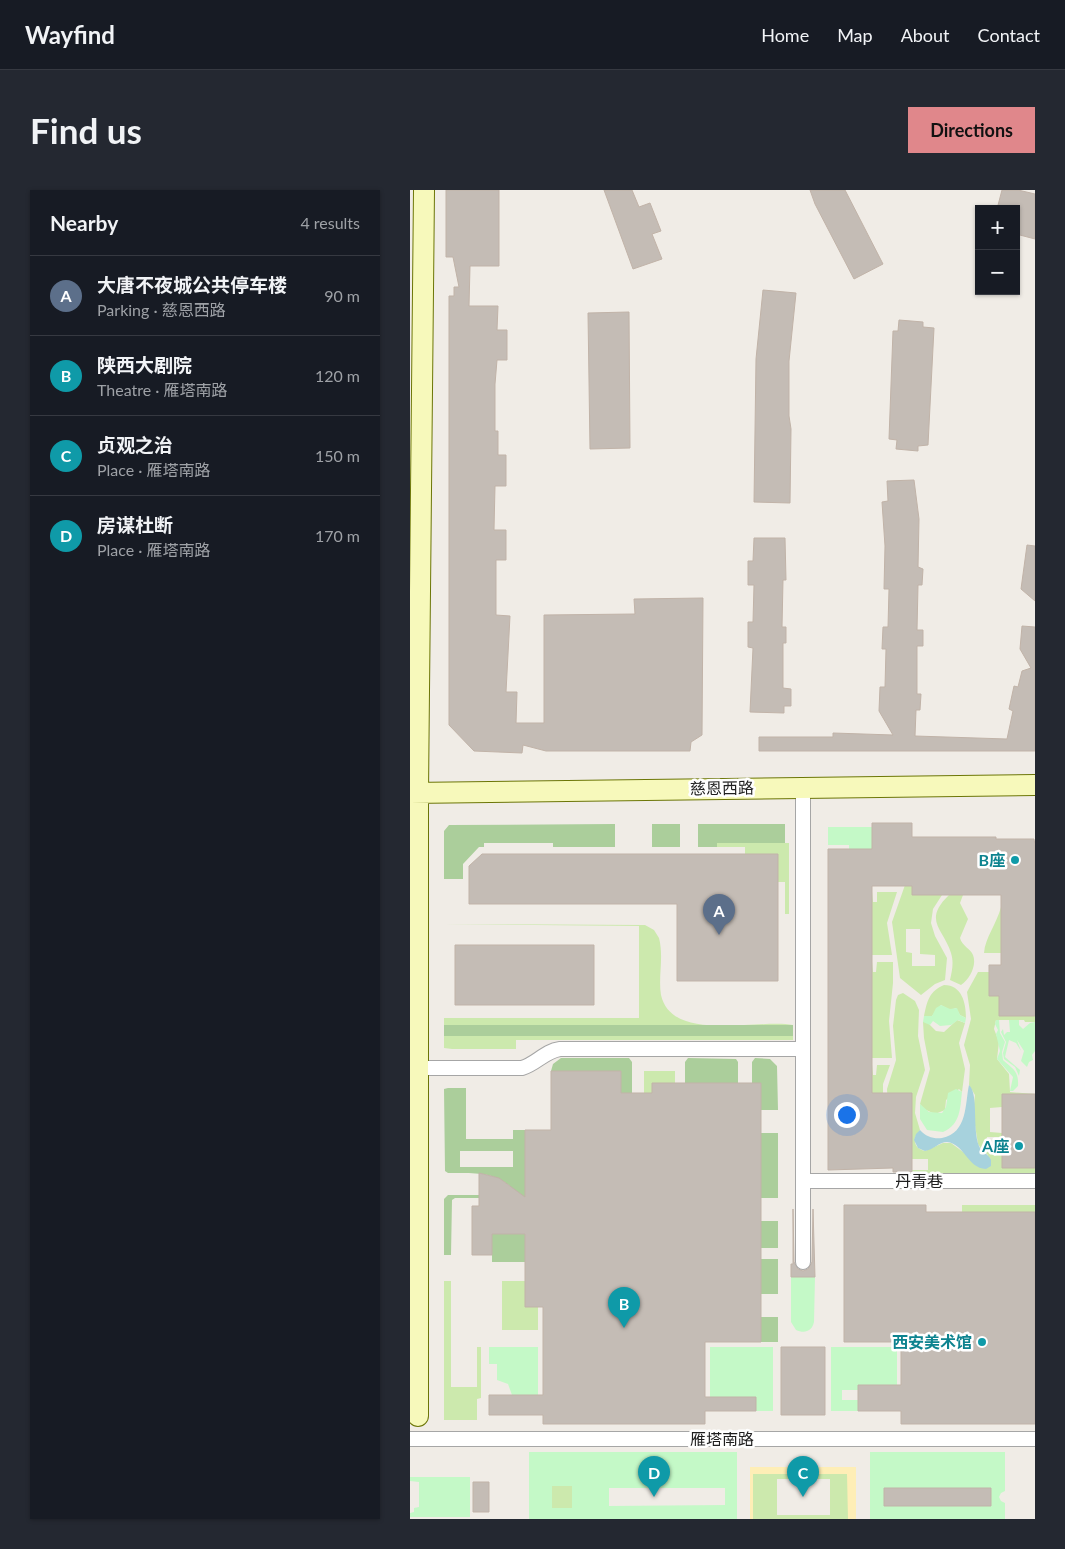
<!DOCTYPE html>
<meta charset="utf-8">
<style>
body{margin:0;font-family:Lato,"Noto Sans SC",sans-serif;background:#242831;color:#f1f3f6}
.controls{position:absolute;right:15px;top:15px;display:grid;overflow:hidden;border-radius:0px;box-shadow:0 1px 4px #0004}
.controls button{width:45px;height:45px;display:grid;place-items:center;padding:0;border:0;border-bottom:1px solid #363941;background:#171b24;color:#f1f3f6;font:25px sans-serif}
.you{position:absolute;left:436px;top:924px;width:18px;height:18px;margin:-12px;border:4px solid #fff;border-radius:50%;background:#1a73e8;box-shadow:0 0 0 8px #1a73e833}
.badge{display:grid;place-items:center;width:32px;height:32px;border-radius:50%;background:#e0878b;color:#fff;font-size:16px;font-weight:700}
.pin{position:absolute;translate:-50% -41px;filter:drop-shadow(0 1px 2px #0008)}
.pin::after{content:'';position:absolute;top:26px;width:18px;height:15px;background:inherit;clip-path:polygon(0 0,100% 0,50% 100%)}
.list{margin:0;padding:0;list-style:none}
h2{display:flex;justify-content:space-between;align-items:center;height:65px;margin:0;padding:0 20px;font-size:21px}
h2 small{font-size:16px;font-weight:400;color:#9ea1a6}
.list li{display:grid;grid-template-columns:32px 1fr auto;gap:15px;align-items:center;box-sizing:border-box;height:80px;padding:0 20px;border-top:1px solid #363941}
.list b{display:block;font-size:19px;white-space:nowrap}
.list p{margin:0;font-size:16px;white-space:nowrap;color:#9ea1a6}
.list em{font-size:16px;font-style:normal;color:#9ea1a6}
.map{position:relative;flex:none;width:625px;height:1329px;overflow:hidden;border-radius:0px}
header{display:flex;align-items:center;gap:30px;box-sizing:border-box;height:70px;padding:0 25px;background:#171b24;border-bottom:1px solid #363941}
header strong{font-size:24px}
nav{display:flex;gap:28px;margin-inline-start:auto;font-size:18px}
.intro{display:flex;align-items:center;justify-content:space-between;box-sizing:border-box;height:120px;padding:0 30px}
h1{margin:0;font-size:35px}
.button{padding:12px 22px;border-radius:0px;background:#e0878b;color:#111;font-size:18px;font-weight:700}
main{display:flex;gap:30px;padding:0 30px}
aside{flex:1;background:#171b24;border-radius:0px;box-shadow:0 1px 4px #0004}
.map>svg:first-child{display:block}
.grass{fill:#cce9ad;fill-rule:evenodd}
.forest{fill:#abce9b;fill-rule:evenodd}
.sand{fill:#feeeb6}
.park{fill:#c4f9c7;fill-rule:evenodd}
.water{fill:#a7d2dd}
.building{fill:#c4bcb5;stroke:#c1b3a8}
.lines{fill:none;stroke-linecap:round;stroke-linejoin:round}
.street-casing{stroke:#a6a6a6;stroke-width:16}
.secondary-casing{stroke:#6c7607;stroke-width:22}
.street{stroke:#fff;stroke-width:14}
.secondary{stroke:#f7f9bb;stroke-width:20}
.culture-dot{fill:#0f9aa8;stroke:#fff;stroke-width:2}
.labels{text-anchor:middle;stroke-width:5;stroke-linejoin:round;paint-order:stroke}
.street-label{font-size:16px;fill:#1f1f1f;stroke:#fff}
.culture-label{font-size:16px;font-weight:bold;fill:#0d838f;stroke:#fff;text-anchor:end}
</style>
<header>
<strong>Wayfind</strong>
<nav><a>Home</a><a>Map</a><a>About</a><a>Contact</a></nav>
</header>
<div class="intro"><h1>Find us</h1><a class="button">Directions</a></div>
<main>
<aside>
<h2>Nearby<small>4 results</small></h2>
<ul class="list">
<li><span class="badge" style="background:#5c6f8a">A</span><div><b>大唐不夜城公共停车楼</b><p>Parking · 慈恩西路</p></div><em>90 m</em></li>
<li><span class="badge" style="background:#0f9aa8">B</span><div><b>陕西大剧院</b><p>Theatre · 雁塔南路</p></div><em>120 m</em></li>
<li><span class="badge" style="background:#0f9aa8">C</span><div><b>贞观之治</b><p>Place · 雁塔南路</p></div><em>150 m</em></li>
<li><span class="badge" style="background:#0f9aa8">D</span><div><b>房谋杜断</b><p>Place · 雁塔南路</p></div><em>170 m</em></li>
</ul>
</aside>
<div class="map">
<svg width="625" height="1329" viewBox="0 0 625 1329">
<rect width="100%" height="100%" fill="#f0ece6"/>
<path class="grass" d="M 307,653 L 379,653 L 379,724 L 375,724 L 375,692 L 368,692 L 368,664 L 335,664 L 335,657 L 307,657 Z
M 502,657 L 502,704 L 532,705 L 523,719 L 521,733 L 525,746 L 537,768 L 535,790 L 525,794 L 511,805 L 490,788 L 482,732 L 495,695 ZM 496,739 L 510,739 L 510,764 L 525,765 L 525,776 L 502,776 L 502,763 L 496,762 Z
M 462,702 L 463,712 L 467,712 L 467,702 L 487,702 L 477,733 L 482,765 L 462,765 Z
M 539,705 L 553,705 L 550,713 L 558,729 L 550,748 C 552,756 560,758 563,765 C 567,775 560,789 551,795 L 540,790 C 542,781 544,773 541,763 C 534,739 512,731 539,705 Z
M 591,717 L 591,763 L 574,763 C 575,748 587,733 591,717 Z
M 34,734 L 235,735 L 244,740 L 249,748 C 254,767 248,787 251,805 C 262,854 350,828 383,835 L 34,835 L 34,828 L 229,828 L 229,736 Z
M 462,772 L 463,782 L 466,782 L 467,772 L 483,772 L 483,793 L 479,831 L 482,868 L 462,868 Z
M 568,782 L 579,782 L 579,806 L 589,805 L 589,826 L 625,826 L 625,832 L 615,832 L 614,830 L 586,830 L 584,839 L 589,852 L 587,869 L 599,884 L 600,902 L 625,904 L 593,904 L 592,917 L 580,918 L 580,942 L 592,943 L 592,947 L 577,947 L 576,954 L 592,954 L 593,978 L 625,978 L 625,984 L 502,984 L 502,980 L 518,980 L 518,969 L 502,969 L 481,978 L 477,899 L 486,870 L 483,836 L 486,810 L 488,805 L 493,803 L 505,811 L 509,820 L 508,846 L 515,880 L 506,907 L 505,923 L 510,940 L 505,947 C 504,955 507,959 515,961 L 533,953 L 541,953 L 576,979 L 578,965 L 572,960 L 568,954 L 563,923 L 565,905 L 559,895 L 560,875 L 554,855 L 561,829 L 557,802 Z
M 534,795 C 552,795 556,813 556,828 L 550,825 L 546,818 L 540,820 L 531,815 L 522,826 L 514,826 C 517,812 519,801 534,795 Z
M 547,830 L 555,833 L 549,853 L 555,879 L 552,902 L 549,899 L 536,910 L 535,920 L 525,924 L 514,919 L 510,914 L 520,879 L 514,848 L 513,832 L 517,832 L 526,841 L 534,842 Z
M 34,846 L 383,846 L 383,850 L 106,850 L 106,859 L 42,859 L 34,858 Z
M 462,875 L 463,885 L 466,885 L 467,875 L 480,875 L 473,894 L 473,909 L 462,938 Z
M 234,881 L 265,881 L 265,893 L 243,893 L 242,903 L 234,903 Z
M 552,1015 L 625,1015 L 625,1022 L 552,1022 Z
M 34,1091 L 41,1091 L 41,1197 L 67,1197 L 67,1157 L 71,1157 L 71,1208 L 67,1209 L 67,1230 L 34,1230 Z
M 92,1091 L 115,1091 L 115,1117 L 128,1117 L 128,1140 L 92,1140 Z
M 343,1284 L 438,1284 L 438,1329 L 343,1329 ZM 367,1289 L 420,1289 L 420,1325 L 367,1325 Z
M 142,1296 L 162,1296 L 162,1318 L 142,1318 Z"/>
<path class="forest" d="M 205,634 L 205,657 L 143,657 L 143,653 L 74,653 L 74,657 L 69,657 L 53,674 L 53,689 L 34,689 L 34,641 L 39,635 Z
M 242,634 L 270,634 L 270,657 L 242,657 Z
M 288,634 L 375,634 L 375,653 L 307,653 L 307,657 L 288,657 Z
M 34,835 L 383,835 L 383,846 L 34,846 Z
M 151,868 L 219,868 L 222,872 L 222,903 L 211,903 L 141,881 L 143,874 Z
M 278,868 L 326,869 L 328,872 L 328,893 L 275,893 L 275,872 Z
M 345,868 L 360,869 L 367,876 L 368,920 L 351,920 L 351,893 L 342,893 L 342,872 Z
M 38,898 L 56,898 L 56,949 L 103,949 L 103,940 L 115,940 L 115,1072 L 82,1072 L 82,1017 L 69,1016 L 69,1008 L 45,1008 L 42,1010 L 41,1065 L 34,1065 L 34,1009 L 38,1005 L 71,1005 L 92,1026 L 92,1044 L 113,1044 L 100,996 C 83,981 61,983 38,983 L 35,981 L 34,899 ZM 50,961 L 103,961 L 103,977 L 50,977 Z
M 351,943 L 368,943 L 368,1008 L 351,1008 Z
M 351,1031 L 368,1031 L 368,1058 L 351,1058 Z
M 351,1069 L 368,1069 L 368,1104 L 351,1104 Z
M 351,1127 L 368,1127 L 368,1152 L 351,1152 Z"/>
<path class="sand" d="M 340,1277 L 446,1277 L 446,1329 L 438,1329 L 437,1284 L 343,1284 L 343,1329 L 340,1329 Z"/>
<path class="park" d="M 418,637 L 462,637 L 462,659 L 439,659 L 439,655 L 418,655 Z
M 531,815 L 540,819 L 547,818 L 550,825 L 556,828 L 555,833 L 548,830 L 541,835 L 530,836 L 523,831 L 520,835 L 513,832 L 514,826 L 522,826 L 526,818 Z
M 586,830 L 589,830 L 590,843 L 595,852 L 592,862 L 593,870 C 603,879 609,881 608,896 L 603,901 L 600,901 L 603,887 L 587,869 L 590,861 L 586,844 L 588,840 L 585,834 Z
M 599,830 L 609,830 L 609,835 L 613,839 L 620,833 L 625,832 L 625,861 L 622,865 L 623,870 L 619,872 L 617,877 L 611,871 L 614,861 L 607,850 L 611,861 L 606,853 L 599,850 L 595,867 L 610,880 L 609,886 L 605,877 L 594,869 L 593,863 L 596,852 L 591,842 L 593,839 L 594,845 L 597,842 L 600,842 Z
M 546,899 L 552,902 C 550,918 551,934 533,942 L 517,940 L 510,929 L 510,914 L 519,922 L 532,923 L 536,917 L 538,903 Z
M 381,1087 L 405,1087 L 404,1132 C 402,1141 395,1144 386,1140 L 381,1132 Z
M 79,1157 L 128,1157 L 128,1225 L 108,1208 L 108,1205 L 102,1205 L 98,1194 L 87,1190 L 87,1174 L 79,1174 Z
M 300,1157 L 363,1157 L 363,1221 L 346,1221 L 346,1207 L 305,1207 L 300,1221 Z
M 421,1157 L 487,1157 L 487,1221 L 448,1200 L 432,1200 L 432,1210 L 448,1210 L 448,1221 L 421,1221 Z
M 119,1262 L 327,1262 L 327,1329 L 119,1329 ZM 142,1296 L 162,1296 L 162,1318 L 142,1318 ZM 199,1298 L 315,1298 L 315,1315 L 199,1316 Z
M 460,1262 L 595,1262 L 595,1301 L 591,1303 L 589,1307 L 591,1311 L 595,1313 L 595,1329 L 460,1329 ZM 475,1298 L 581,1299 L 581,1315 L 475,1316 Z
M 0,1287 L 60,1287 L 60,1327 L 0,1327 L 0,1323 L 4,1322 L 4,1318 L 9,1317 L 9,1292 L 0,1291 Z"/>
<path class="water" d="M 559,895 C 569,904 562,939 569,956 C 571,962 579,964 581,970 L 581,976 L 576,979 C 557,978 555,954 537,952 C 529,952 523,960 515,961 L 508,958 L 504,950 L 506,944 L 510,940 C 516,947 524,949 532,948 C 558,943 555,913 559,895 Z"/>
<path class="building" d="M 36,0 L 89,0 L 89,76 L 60,76 L 59,116 L 88,116 L 87,140 L 97,140 L 97,170 L 87,170 L 85,194 L 85,241 L 88,241 L 88,265 L 96,265 L 96,296 L 85,296 L 84,340 L 96,340 L 96,370 L 86,370 L 86,425 L 100,426 L 96,502 L 107,502 L 106,533 L 134,533 L 134,425 L 225,424 L 224,409 L 293,408 L 292,545 L 281,552 L 280,561 L 136,561 L 113,555 L 112,563 L 64,561 L 39,535 L 39,106 L 44,106 L 44,97 L 49,97 L 43,67 L 36,67 Z
M 194,0 L 222,0 L 229,17 L 240,13 L 251,41 L 242,44 L 252,69 L 223,79 Z
M 400,0 L 435,0 L 473,74 L 444,89 L 405,14 Z
M 592,0 L 608,0 L 625,4 L 625,49 L 606,44 L 606,19 L 587,19 Z
M 353,100 L 386,103 L 379,171 L 379,226 L 381,239 L 380,313 L 344,312 L 346,169 Z
M 219,122 L 220,258 L 180,259 L 178,123 Z
M 489,130 L 513,132 L 513,137 L 524,138 L 518,255 L 508,256 L 508,261 L 486,259 L 487,250 L 479,249 L 483,141 L 488,141 Z
M 504,290 L 509,329 L 508,377 L 513,379 L 512,395 L 508,395 L 507,440 L 513,440 L 513,456 L 507,456 L 507,504 L 511,504 L 510,520 L 506,520 L 505,546 L 597,549 L 603,521 L 599,519 L 604,496 L 608,497 L 612,481 L 621,478 L 610,459 L 612,436 L 625,437 L 625,561 L 349,561 L 349,547 L 423,547 L 423,543 L 483,545 L 469,521 L 470,497 L 475,497 L 476,459 L 472,459 L 473,437 L 478,437 L 479,399 L 474,399 L 475,356 L 472,312 L 478,311 L 477,291 Z
M 344,348 L 375,348 L 376,390 L 373,390 L 372,437 L 376,437 L 376,453 L 373,453 L 373,498 L 381,499 L 381,516 L 374,516 L 374,523 L 340,522 L 343,458 L 338,457 L 338,432 L 343,432 L 344,395 L 338,395 L 338,371 L 343,371 Z
M 617,355 L 625,356 L 625,411 L 611,399 Z
M 462,633 L 502,633 L 502,647 L 586,647 L 586,649 L 624,649 L 625,655 L 625,826 L 589,826 L 589,806 L 579,806 L 579,775 L 591,775 L 591,705 L 502,705 L 502,696 L 462,696 L 462,903 L 502,903 L 502,982 L 483,982 L 483,978 L 418,980 L 418,659 L 462,659 Z
M 72,664 L 368,664 L 368,791 L 267,791 L 267,714 L 59,714 L 59,676 Z
M 45,755 L 184,755 L 184,815 L 45,815 Z
M 141,881 L 211,881 L 211,903 L 242,903 L 242,893 L 351,893 L 351,1152 L 295,1152 L 295,1207 L 346,1207 L 346,1221 L 295,1221 L 295,1234 L 133,1234 L 133,1225 L 79,1225 L 79,1205 L 133,1205 L 133,1117 L 115,1117 L 115,1044 L 82,1044 L 82,1065 L 62,1065 L 62,1016 L 69,1016 L 69,983 L 89,988 L 115,1007 L 115,940 L 141,940 Z
M 592,904 L 625,904 L 625,978 L 592,978 Z
M 434,1015 L 516,1015 L 516,1022 L 625,1022 L 625,1234 L 491,1234 L 491,1221 L 448,1221 L 448,1195 L 491,1195 L 491,1152 L 434,1152 Z
M 383,1019 L 384,1072 L 388,1079 L 393,1081 L 398,1079 L 402,1072 L 403,1019 L 405,1087 L 381,1087 L 381,1074 L 383,1074 Z
M 371,1157 L 415,1157 L 415,1225 L 371,1225 Z
M 63,1292 L 79,1292 L 79,1322 L 63,1322 Z
M 474,1298 L 581,1298 L 581,1316 L 474,1316 Z"/>
<g class="lines">
<defs>
<path id="street" d="M 393,597 L 393,1072
M 8,878 L 112,878 C 126,874 135,861 150,859 L 393,859
M 393,991 L 625,991
M 0,1249 L 625,1249"/>
<path id="secondary" d="M 0,603 L 625,595
M 8,1226 L 8,602 L 14,0"/>
</defs>
<use href="#street" class="street-casing"/>
<use href="#secondary" class="secondary-casing"/>
<use href="#street" class="street"/>
<use href="#secondary" class="secondary"/>
</g>
<g class="culture-dot">
<circle cx="605" cy="670" r="5"/>
<circle cx="609" cy="956" r="5"/>
<circle cx="572" cy="1152" r="5"/>
</g>
<g class="labels">
<g class="street-label">
<text transform="translate(312 598) rotate(-1)" y="6">慈恩西路</text>
<text x="509" y="997">丹青巷</text>
<text x="312" y="1255">雁塔南路</text>
</g>
<g class="culture-label">
<text x="595" y="676">B座</text>
<text x="599" y="962">A座</text>
<text x="562" y="1158">西安美术馆</text>
</g>
</g>
</svg>
<div class="controls">
<button>+</button>
<button>−</button>
</div>
<div class="you"></div>
<div class="pin badge" style="left:309px;top:745px;background:#5c6f8a">A</div>
<div class="pin badge" style="left:214px;top:1138px;background:#0f9aa8">B</div>
<div class="pin badge" style="left:393px;top:1307px;background:#0f9aa8">C</div>
<div class="pin badge" style="left:244px;top:1307px;background:#0f9aa8">D</div>
</div>
</main>
